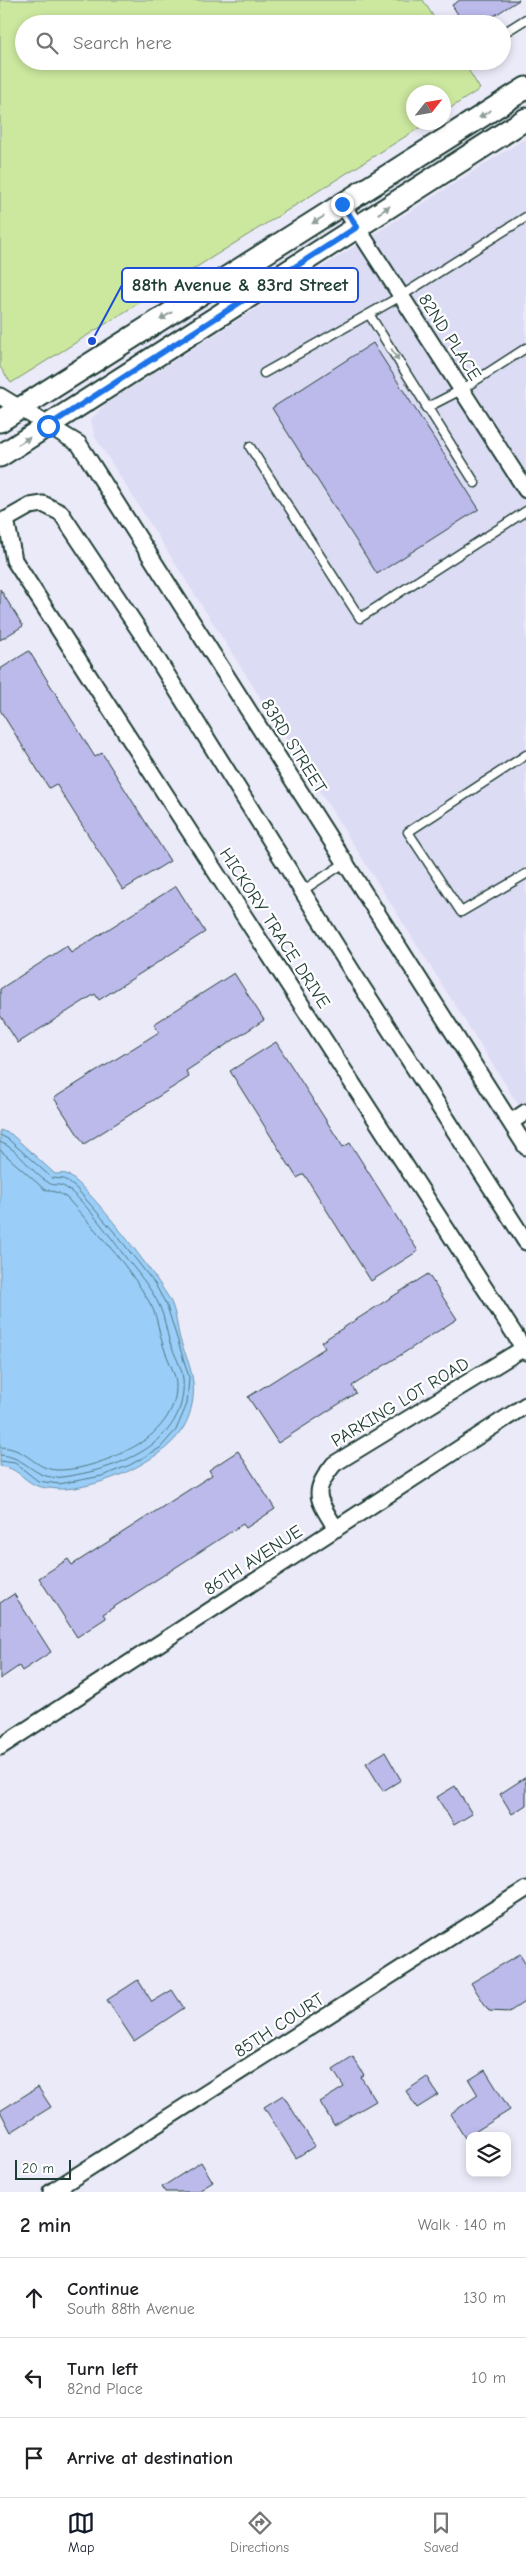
<!DOCTYPE html>
<meta charset="utf-8">
<style>
body{margin:0;font-family:"Comic Neue",sans-serif;background:#f6f6f6;color:#202124}
.controls{position:absolute;right:15px;bottom:15px;display:grid;overflow:hidden;border-radius:10px;box-shadow:0 2px 8px #0003}
.controls button{width:45px;height:45px;display:grid;place-items:center;padding:0;border:0;border-bottom:1px solid #e0e0e0;background:#fff;color:#202124;font:25px sans-serif}
.compass{position:absolute;left:406px;top:85px;width:45px;height:45px;border-radius:50%;background:#fff;box-shadow:0 2px 8px #0003;rotate:59deg}
.scale{position:absolute;left:15px;bottom:12px;width:56px;box-sizing:border-box;padding-left:5px;border:2px solid #1f3d34;border-top:0;font-size:14px;line-height:18px;white-space:nowrap;color:#1f3d34;-webkit-text-stroke:4px #fff;paint-order:stroke}
.stop{position:absolute;width:15px;height:15px;margin:-11px;border:4px solid #1a73e8;border-radius:50%;background:#fff}
.stop.end{background:#1a73e8;border-color:#fff;box-shadow:0 1px 5px #0008}
.list{margin:0;padding:0;list-style:none}
h2{display:flex;justify-content:space-between;align-items:center;height:65px;margin:0;padding:0 20px;font-size:21px}
h2 small{font-size:16px;font-weight:400;color:#757577}
.list li{display:grid;grid-template-columns:32px 1fr auto;gap:15px;align-items:center;box-sizing:border-box;height:80px;padding:0 20px;border-top:1px solid #e0e0e0}
.list b{display:block;font-size:19px;white-space:nowrap}
.list p{margin:0;font-size:16px;white-space:nowrap;color:#757577}
.list em{font-size:16px;font-style:normal;color:#757577}
.icon{flex:none;width:28px;height:28px;fill:none;stroke:currentColor;stroke-width:2;stroke-linecap:round;stroke-linejoin:round}
.map{position:relative;flex:none;width:526px;height:2192px;overflow:hidden}
.search{position:absolute;background:#fff;box-shadow:0 2px 8px #0003;left:15px;right:15px;top:15px;height:55px;display:flex;align-items:center;gap:12px;box-sizing:border-box;padding:0 18px;border-radius:28px;color:#757577;font-size:19px}
.sheet{height:305px;background:#fff}
nav{display:flex;justify-content:space-around;align-items:center;box-sizing:border-box;height:70px;border-top:1px solid #e0e0e0;background:#fff;font-size:14px;color:#757577}
nav a{display:grid;justify-items:center;gap:2px}
nav .on{color:#111827}
.map>svg:first-child{display:block}
.built{fill:#dddcf5}
.green{fill:#cce89f;stroke:#76926a}
.water{fill:#9acef8;stroke:#6994aa}
.lines{fill:none;stroke-linecap:round;stroke-linejoin:round}
.shore{stroke:#507782;stroke-width:1}
.building{fill:#bcbaeb;stroke:#1f3d34}
.lane-casing{stroke:#1f3d34;stroke-width:11}
.street-casing{stroke:#1f3d34;stroke-width:19}
.secondary-casing{stroke:#1f3d34;stroke-width:25}
.lane{stroke:#fff;stroke-width:8}
.street{stroke:#fff;stroke-width:15}
.secondary{stroke:#fff;stroke-width:21}
.oneway{fill:#8f9e9a}
.route{stroke:#1a73e8;stroke-width:6}
.labels{text-anchor:middle;stroke-width:4.5;stroke-linejoin:round;paint-order:stroke}
.street-label{font-size:18px;fill:#1f3d34;stroke:#fff}
.leader{fill:none;stroke:#1d4ed8;stroke-width:2}
.callout-dot{fill:#1d4ed8;stroke:#fff;stroke-width:2}
.callout{fill:#fff;stroke:#1d4ed8;stroke-width:2}
.callout-label{font-size:19px;text-anchor:middle;font-weight:bold;fill:#1f3d34}
</style>
<div class="map">
<svg width="526" height="2192" viewBox="0 0 526 2192">
<rect width="100%" height="100%" fill="#ebeaf9"/>
<filter id="ink" filterUnits="userSpaceOnUse"><feTurbulence type="fractalNoise" baseFrequency=".02" numOctaves="2"/><feDisplacementMap in="SourceGraphic" scale="10" xChannelSelector="R" yChannelSelector="G"/><feConvolveMatrix kernelMatrix="1 2 1 2 8 2 1 2 1" color-interpolation-filters="sRGB"/></filter>
<g filter="url(#ink)">
<path class="built" d="M 526,138 L 526,1117 L 95,437 L 91,420 L 104,405 Z"/>
<path class="green" d="M 0,0 L 423,0 L 438,24 L 24,24 L 24,61 L 463,61 L 480,89 L 444,112 L 444,92 L 414,92 L 414,122 L 427,123 L 11,383 L 0,367 Z"/>
<path class="water" d="M 0,1130 L 11,1134 L 55,1174 C 58,1174 63,1173 66,1174 C 86,1182 160,1280 171,1302 C 176,1313 177,1327 180,1339 C 188,1362 197,1380 192,1404 C 187,1434 165,1451 140,1465 C 120,1477 82,1490 58,1489 C 51,1488 41,1488 35,1485 C 21,1478 18,1468 0,1466 Z"/>
<g class="lines">
<path class="shore" d="M 0,1135 L 8,1139 L 52,1178 L 64,1179 L 76,1188 L 116,1234 L 155,1284 L 167,1306 L 189,1377 L 187,1404 L 176,1430 L 160,1448 L 130,1465 L 102,1476 L 59,1484 L 38,1481 L 15,1463 L 0,1461
M 0,1142 C 19,1149 31,1173 49,1183 C 53,1186 59,1184 63,1186 C 80,1195 111,1237 123,1254 C 136,1271 151,1287 160,1307 C 165,1318 166,1331 170,1343 C 174,1354 182,1367 183,1379 C 188,1445 115,1470 62,1477 C 34,1481 27,1456 0,1455
M 0,1150 L 44,1189 L 59,1193 L 67,1198 C 96,1231 133,1270 153,1309 C 158,1320 159,1334 163,1345 C 166,1356 172,1366 175,1377 C 181,1406 160,1432 137,1445 C 114,1458 85,1470 58,1470 C 34,1470 29,1448 0,1447"/>
</g>
<path class="building" d="M 460,0 L 519,0 L 481,24 L 464,24 L 452,5 Z
M 373,343 L 479,509 L 377,574 L 272,408 Z
M 0,589 L 23,626 L 0,640 Z
M 29,651 L 95,757 L 102,753 L 170,861 L 123,890 L 56,784 L 49,788 L 0,710 L 0,669 Z
M 176,886 L 205,932 L 99,1000 L 95,994 L 18,1043 L 0,1015 L 0,989 L 67,946 L 71,953 Z
M 234,973 L 264,1020 L 186,1071 L 189,1077 L 84,1144 L 54,1098 L 159,1032 L 154,1024 Z
M 276,1042 L 343,1147 L 350,1143 L 418,1251 L 371,1281 L 304,1174 L 297,1178 L 230,1071 Z
M 428,1274 L 457,1319 L 352,1386 L 356,1393 L 278,1443 L 248,1397 L 325,1348 L 321,1342 Z
M 238,1451 L 275,1509 L 246,1528 L 243,1524 L 103,1614 L 106,1618 L 77,1637 L 39,1578 L 68,1559 L 72,1565 L 212,1475 L 209,1470 Z
M 14,1594 L 51,1652 L 22,1671 L 19,1666 L 0,1679 L 0,1603 Z
M 385,1752 L 401,1780 L 383,1791 L 366,1763 Z
M 526,1777 L 526,1805 L 512,1814 L 500,1794 Z
M 455,1786 L 472,1814 L 454,1825 L 437,1797 Z
M 520,1954 L 526,1964 L 526,2001 L 509,2012 L 489,2011 L 471,1983 Z
M 138,1980 L 152,2002 L 172,1990 L 184,2008 L 134,2041 L 107,2000 Z
M 353,2057 L 364,2075 L 361,2077 L 376,2101 L 334,2125 L 320,2102 L 344,2087 L 333,2070 Z
M 485,2070 L 510,2110 L 465,2138 L 450,2114 L 478,2095 L 469,2080 Z
M 427,2077 L 438,2095 L 417,2108 L 406,2091 Z
M 38,2087 L 51,2107 L 11,2132 L 0,2111 Z
M 283,2095 L 315,2146 L 296,2158 L 264,2107 Z
M 201,2162 L 213,2182 L 197,2192 L 165,2192 L 162,2187 Z"/>
<g class="lines">
<defs>
<path id="lane" d="M 502,34 L 526,19
M 369,314 L 475,483
M 264,373 L 401,296 L 526,217
M 426,408 L 461,390 L 526,348
M 250,447 L 360,618 L 526,511
M 526,755 L 408,832 L 461,912 L 526,874
M 302,891 L 346,862"/>
<path id="street" d="M 342,204 L 526,490
M 0,396 L 79,444 L 526,1147
M 6,519 L 14,560 L 526,1352
M 0,523 L 30,506 L 43,504 L 61,513 L 141,633 L 357,979 L 526,1242
M 511,1122 L 526,1112
M 336,1529 C 318,1498 310,1494 334,1464 L 524,1348
M 0,1747 L 526,1405
M 51,2192 L 526,1889"/>
<path id="secondary" d="M 0,421 L 526,88
M 0,456 L 526,119"/>
</defs>
<use href="#lane" class="lane-casing"/>
<use href="#street" class="street-casing"/>
<use href="#secondary" class="secondary-casing"/>
<use href="#lane" class="lane"/>
<use href="#street" class="street"/>
<use href="#secondary" class="secondary"/>
</g>
<defs><path id="oneway-solid" d="M-6-.8H1V-3.2L6.5 0L1 3.2V.8H-6Z" transform="scale(1.25)"/></defs>
<g class="oneway">
<use href="#oneway-solid" transform="translate(485 114) rotate(148)"/>
<use href="#oneway-solid" transform="translate(384 210) rotate(-33)"/>
<use href="#oneway-solid" transform="translate(318 220) rotate(148)"/>
<use href="#oneway-solid" transform="translate(166 316) rotate(148)"/>
<use href="#oneway-solid" transform="translate(395 355) rotate(59)"/>
<use href="#oneway-solid" transform="translate(24 441) rotate(-32)"/>
</g>
</g>
<g class="lines" filter="url(#ink)">
<path class="route" d="M 48,426 L 357,227 L 342,204"/>
</g>
<g class="labels">
<g class="street-label">
<text transform="translate(450 337) rotate(57)" y="6">82ND PLACE</text>
<text transform="translate(294 746) rotate(58)" y="6">83RD STREET</text>
<text transform="translate(275 928) rotate(57)" y="6">HICKORY TRACE DRIVE</text>
<text transform="translate(400 1402) rotate(-31)" y="6">PARKING LOT ROAD</text>
<text transform="translate(253 1560) rotate(-33)" y="6">86TH AVENUE</text>
<text transform="translate(279 2025) rotate(-33)" y="6">85TH COURT</text>
</g>
</g>
<path class="leader" d="M92 341L122 285"/>
<circle class="callout-dot" cx="92" cy="341" r="5"/>
<rect class="callout" x="122" y="268" width="236" height="34" rx="5"/>
<g class="callout-label">
<text x="240" y="291">88th Avenue &amp; 83rd Street</text>
</g>
</svg>
<div class="controls">
<button><svg class="icon" aria-label="layers" viewBox="0 0 24 24"><path d="M12 4l9 5-9 5-9-5zM3 14l9 5 9-5"/></svg></button>
</div>
<svg class="compass" viewBox="-18 -18 36 36"><path d="M0-13l5 13h-10z" fill="#e53935"/><path d="M0 13l5-13h-10z" fill="#757577"/></svg>
<div class="scale">20 m</div>
<div class="stop" style="left:48px;top:426px"></div>
<div class="stop end" style="left:342px;top:204px"></div>
<div class="search"><svg class="icon" aria-label="search" viewBox="0 0 24 24"><circle cx="10" cy="10" r="6"/><path d="M15 15l6 6"/></svg>Search here</div>
</div>
<section class="sheet">
<h2>2 min<small>Walk · 140 m</small></h2>
<ul class="list">
<li><svg class="icon" aria-label="ahead" viewBox="0 0 24 24"><path d="M12 20V5M6 11l6-6 6 6"/></svg><div><b>Continue</b><p>South 88th Avenue</p></div><em>130 m</em></li>
<li><svg class="icon" aria-label="left" viewBox="0 0 24 24"><path d="M17 20v-9H6M10 6l-5 5 5 5"/></svg><div><b>Turn left</b><p>82nd Place</p></div><em>10 m</em></li>
<li><svg class="icon" aria-label="arrive" viewBox="0 0 24 24"><path d="M6 21V4h12l-3 4 3 4H6"/></svg><div><b>Arrive at destination</b></div></li>
</ul>
</section>
<nav>
<a class="on"><svg class="icon" aria-label="map" viewBox="0 0 24 24"><path d="M3 6l6-2 6 2 6-2v14l-6 2-6-2-6 2zM9 4v14M15 6v14"/></svg>Map</a>
<a><svg class="icon" aria-label="directions" viewBox="0 0 24 24"><path d="M12 3l9 9-9 9-9-9zM9 14v-3h6M13 9l2 2-2 2"/></svg>Directions</a>
<a><svg class="icon" aria-label="saved" viewBox="0 0 24 24"><path d="M7 4h10v16l-5-4-5 4z"/></svg>Saved</a>
</nav>
